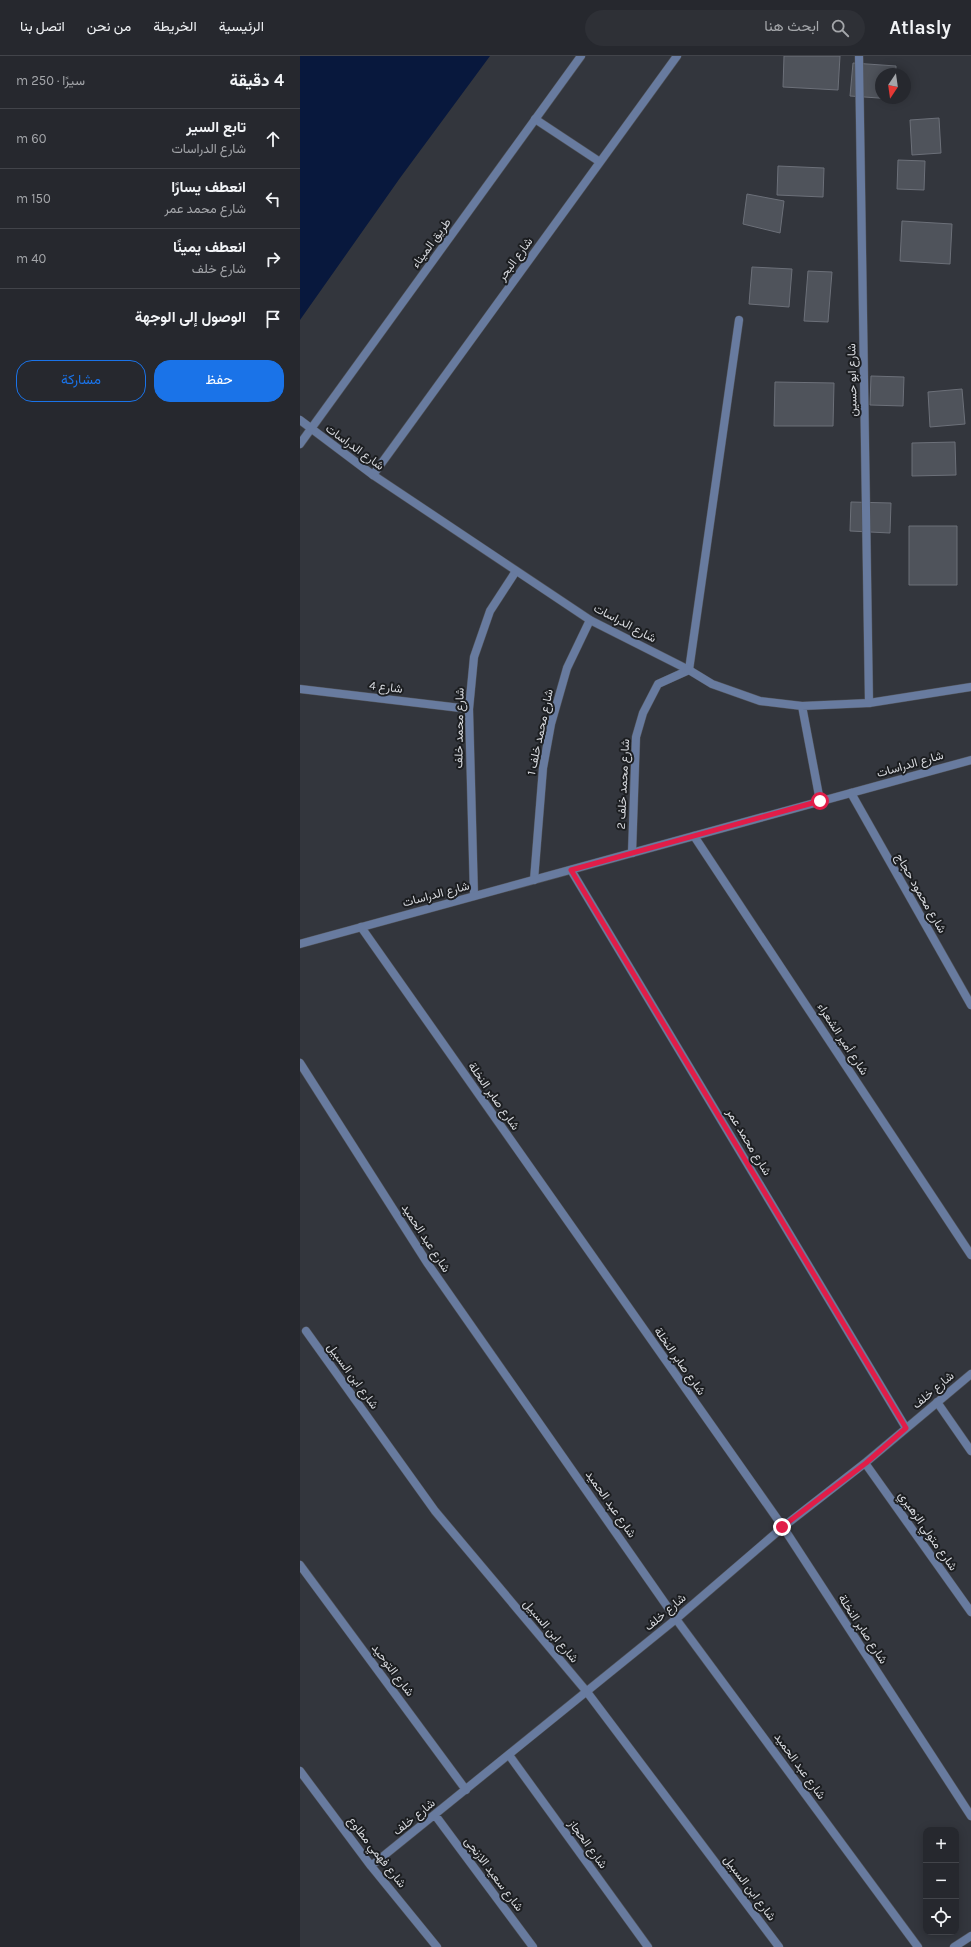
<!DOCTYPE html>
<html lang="ar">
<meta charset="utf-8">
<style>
body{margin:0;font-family:Karla,Vazirmatn,sans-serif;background:#2e3036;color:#f1f3f6;direction:rtl}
.controls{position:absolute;right:12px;bottom:12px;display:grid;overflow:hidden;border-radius:8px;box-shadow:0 2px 10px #0003}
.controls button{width:36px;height:36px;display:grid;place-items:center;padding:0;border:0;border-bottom:1px solid #42444a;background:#26282e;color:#f1f3f6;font:20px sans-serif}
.compass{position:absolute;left:575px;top:12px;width:36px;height:36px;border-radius:50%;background:#26282e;box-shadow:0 2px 10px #0003;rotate:193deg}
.stop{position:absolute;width:12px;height:12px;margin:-9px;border:3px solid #e11d48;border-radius:50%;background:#fff}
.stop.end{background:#e11d48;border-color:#fff;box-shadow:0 1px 4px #0008}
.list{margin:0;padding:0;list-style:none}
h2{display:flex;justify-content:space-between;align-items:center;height:52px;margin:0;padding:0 16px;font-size:17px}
h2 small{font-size:13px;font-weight:400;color:#a4a6aa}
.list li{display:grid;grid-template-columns:26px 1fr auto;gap:12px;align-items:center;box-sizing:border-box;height:60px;padding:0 16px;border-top:1px solid #42444a}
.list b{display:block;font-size:15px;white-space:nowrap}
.list p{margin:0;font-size:13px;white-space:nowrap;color:#a4a6aa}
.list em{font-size:13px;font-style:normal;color:#a4a6aa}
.actions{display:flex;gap:8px;padding:12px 16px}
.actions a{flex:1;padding:9px 0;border:1px solid #1a73e8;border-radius:16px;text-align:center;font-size:14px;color:#1a73e8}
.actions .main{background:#1a73e8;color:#fff}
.icon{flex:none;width:22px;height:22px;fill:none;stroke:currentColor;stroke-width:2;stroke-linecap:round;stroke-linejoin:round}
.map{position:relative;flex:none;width:671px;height:1891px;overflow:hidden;direction:ltr}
header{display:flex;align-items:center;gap:24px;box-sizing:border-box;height:56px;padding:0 20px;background:#26282e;border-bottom:1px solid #42444a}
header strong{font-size:19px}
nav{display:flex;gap:22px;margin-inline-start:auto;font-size:14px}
.search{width:280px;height:36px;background:#2e3036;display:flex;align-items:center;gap:10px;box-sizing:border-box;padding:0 14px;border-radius:22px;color:#a4a6aa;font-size:15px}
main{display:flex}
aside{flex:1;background:#26282e}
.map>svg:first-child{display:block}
.water{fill:#08183d}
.building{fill:#4f535b;stroke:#6c7079}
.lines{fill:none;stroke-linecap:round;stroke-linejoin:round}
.minor-casing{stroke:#50535a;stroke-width:9}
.tertiary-casing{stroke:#50535a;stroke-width:9}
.minor{stroke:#687b9f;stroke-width:8}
.tertiary{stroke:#687b9f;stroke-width:8}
.route{stroke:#e11d48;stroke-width:5}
.labels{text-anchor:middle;stroke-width:4;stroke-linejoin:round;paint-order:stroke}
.street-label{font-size:12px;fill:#d6d8dd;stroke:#1c1e21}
</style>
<header>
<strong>Atlasly</strong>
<div class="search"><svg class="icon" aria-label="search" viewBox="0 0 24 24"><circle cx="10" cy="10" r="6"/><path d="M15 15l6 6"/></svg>ابحث هنا</div>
<nav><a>الرئيسية</a><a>الخريطة</a><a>من نحن</a><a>اتصل بنا</a></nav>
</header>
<main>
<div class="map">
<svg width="671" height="1891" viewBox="0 0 671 1891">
<rect width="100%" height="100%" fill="#33363d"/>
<path class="water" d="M 0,0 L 190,0 L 100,122 L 0,264 Z"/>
<path class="building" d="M 484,0 L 540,0 L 538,34 L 483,31 Z
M 553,7 L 596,10 L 596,18 L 581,18 L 581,42 L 593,43 L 550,40 Z
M 639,62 L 641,97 L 612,99 L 610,64 Z
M 598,104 L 625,105 L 624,134 L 597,133 Z
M 478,110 L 524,112 L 523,141 L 477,139 Z
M 447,138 L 484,145 L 480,177 L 443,168 Z
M 602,165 L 652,168 L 650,208 L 600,205 Z
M 452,211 L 492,213 L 489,251 L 449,248 Z
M 508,215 L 532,216 L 528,266 L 504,265 Z
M 571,320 L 604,321 L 603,350 L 570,349 Z
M 475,326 L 534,327 L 533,370 L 474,370 Z
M 662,333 L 665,368 L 630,371 L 628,336 Z
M 655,386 L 656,419 L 612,420 L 612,387 Z
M 551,446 L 591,447 L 590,477 L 550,475 Z
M 609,470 L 657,470 L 657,529 L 609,529 Z"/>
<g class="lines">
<defs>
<path id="minor" d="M 559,0 L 569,647
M 235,63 L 300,106
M 73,419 L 377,0
M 0,633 L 169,653
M 551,737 L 671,949
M 394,780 L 671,1199
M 332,797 L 336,681 L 343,657 L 358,628 L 389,614 L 439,264
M 271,814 L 606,1372
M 234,824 L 243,712 L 251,668 L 267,612 L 290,564
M 174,840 L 169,653 L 174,601 L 190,555 L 216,515
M 61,871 L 483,1471 L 671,1760
M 0,1007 L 128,1208 L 376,1563 L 618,1891
M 6,1275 L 135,1455 L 287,1636 L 479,1891
M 637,1346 L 671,1395
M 565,1407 L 671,1556
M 0,1509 L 166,1734
M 209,1699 L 348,1891
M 0,1715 L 71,1810 L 137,1891
M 135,1759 L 233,1891
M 71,1810 L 376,1563 L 483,1471 L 565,1407 L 671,1318
M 654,1891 L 671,1880"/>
<path id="tertiary" d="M 0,364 L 73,419 L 290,564 L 389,614 L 412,628 L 460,645 L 502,650 L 569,647 L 671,631
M 0,388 L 281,0
M 502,650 L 520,745
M 0,888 L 671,704"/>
</defs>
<use href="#minor" class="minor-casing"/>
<use href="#tertiary" class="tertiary-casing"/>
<use href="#minor" class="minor"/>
<use href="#tertiary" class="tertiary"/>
</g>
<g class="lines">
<path class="route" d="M 482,1471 L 566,1407 L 606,1372 L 271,814 L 520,745"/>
</g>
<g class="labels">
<g class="street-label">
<text transform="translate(131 187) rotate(-54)" y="4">طريق الميناء</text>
<text transform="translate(215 203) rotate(-54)" y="4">شارع البحر</text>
<text transform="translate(552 324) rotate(-91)" y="4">شارع ابو حسين</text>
<text transform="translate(55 391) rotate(36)" y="4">شارع الدراسات</text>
<text transform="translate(325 567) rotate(28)" y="4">شارع الدراسات</text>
<text transform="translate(86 631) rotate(7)" y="4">شارع 4</text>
<text transform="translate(159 672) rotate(-89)" y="4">شارع محمد خلف</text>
<text transform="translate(240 676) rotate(-78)" y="4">شارع محمد خلف 1</text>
<text transform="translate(610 708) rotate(-16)" y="4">شارع الدراسات</text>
<text transform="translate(323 728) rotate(-87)" y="4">شارع محمد خلف 2</text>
<text transform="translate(621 837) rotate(60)" y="4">شارع محمود حجاج</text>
<text transform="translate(136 838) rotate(-15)" y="4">شارع الدراسات</text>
<text transform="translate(543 983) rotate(57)" y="4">شارع أمير الشعراء</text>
<text transform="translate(194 1040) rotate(55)" y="4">شارع صابر النخلة</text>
<text transform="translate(449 1086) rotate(59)" y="4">شارع محمد عمر</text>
<text transform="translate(126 1182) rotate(57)" y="4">شارع عبد الحميد</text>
<text transform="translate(380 1305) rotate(55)" y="4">شارع صابر النخلة</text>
<text transform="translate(53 1320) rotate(54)" y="4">شارع ابن السبيل</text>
<text transform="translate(633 1334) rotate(-40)" y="4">شارع خلف</text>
<text transform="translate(311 1448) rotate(55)" y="4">شارع عبد الحميد</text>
<text transform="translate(628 1475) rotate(55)" y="4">شارع متولي الزهيري</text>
<text transform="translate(365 1556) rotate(-40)" y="4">شارع خلف</text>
<text transform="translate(563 1573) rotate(57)" y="4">شارع صابر النخلة</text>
<text transform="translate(251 1575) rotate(50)" y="4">شارع ابن السبيل</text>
<text transform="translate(93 1614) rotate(53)" y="4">شارع التوحيد</text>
<text transform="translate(500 1710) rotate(54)" y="4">شارع عبد الحميد</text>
<text transform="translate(114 1761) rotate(-39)" y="4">شارع خلف</text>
<text transform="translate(288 1788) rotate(54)" y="4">شارع الحجاز</text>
<text transform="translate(77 1796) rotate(52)" y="4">شارع فهمي مطاوع</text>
<text transform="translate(194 1818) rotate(53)" y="4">شارع سعيد الازنجى</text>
<text transform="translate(450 1832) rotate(53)" y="4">شارع ابن السبيل</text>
</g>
</g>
</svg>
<div class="controls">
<button>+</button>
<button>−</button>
<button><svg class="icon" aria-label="locate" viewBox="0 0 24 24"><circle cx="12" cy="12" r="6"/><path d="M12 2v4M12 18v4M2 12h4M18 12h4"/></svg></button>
</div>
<svg class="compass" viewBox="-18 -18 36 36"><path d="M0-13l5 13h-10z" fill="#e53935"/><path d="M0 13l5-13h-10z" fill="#a4a6aa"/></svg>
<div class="stop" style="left:520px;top:745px"></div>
<div class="stop end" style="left:482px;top:1471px"></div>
</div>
<aside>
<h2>4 دقيقة<small>سيرًا · 250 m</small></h2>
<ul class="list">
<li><svg class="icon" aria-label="ahead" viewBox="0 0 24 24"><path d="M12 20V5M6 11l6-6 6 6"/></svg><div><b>تابع السير</b><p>شارع الدراسات</p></div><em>60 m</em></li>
<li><svg class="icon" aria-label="left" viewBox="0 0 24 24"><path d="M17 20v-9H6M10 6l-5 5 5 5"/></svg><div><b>انعطف يسارًا</b><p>شارع محمد عمر</p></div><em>150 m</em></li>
<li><svg class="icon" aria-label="right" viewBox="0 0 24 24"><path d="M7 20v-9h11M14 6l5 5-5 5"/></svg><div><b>انعطف يمينًا</b><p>شارع خلف</p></div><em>40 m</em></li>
<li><svg class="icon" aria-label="arrive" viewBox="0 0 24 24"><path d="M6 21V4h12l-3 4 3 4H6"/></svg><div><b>الوصول إلى الوجهة</b></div></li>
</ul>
<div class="actions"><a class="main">حفظ</a><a>مشاركة</a></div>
</aside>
</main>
